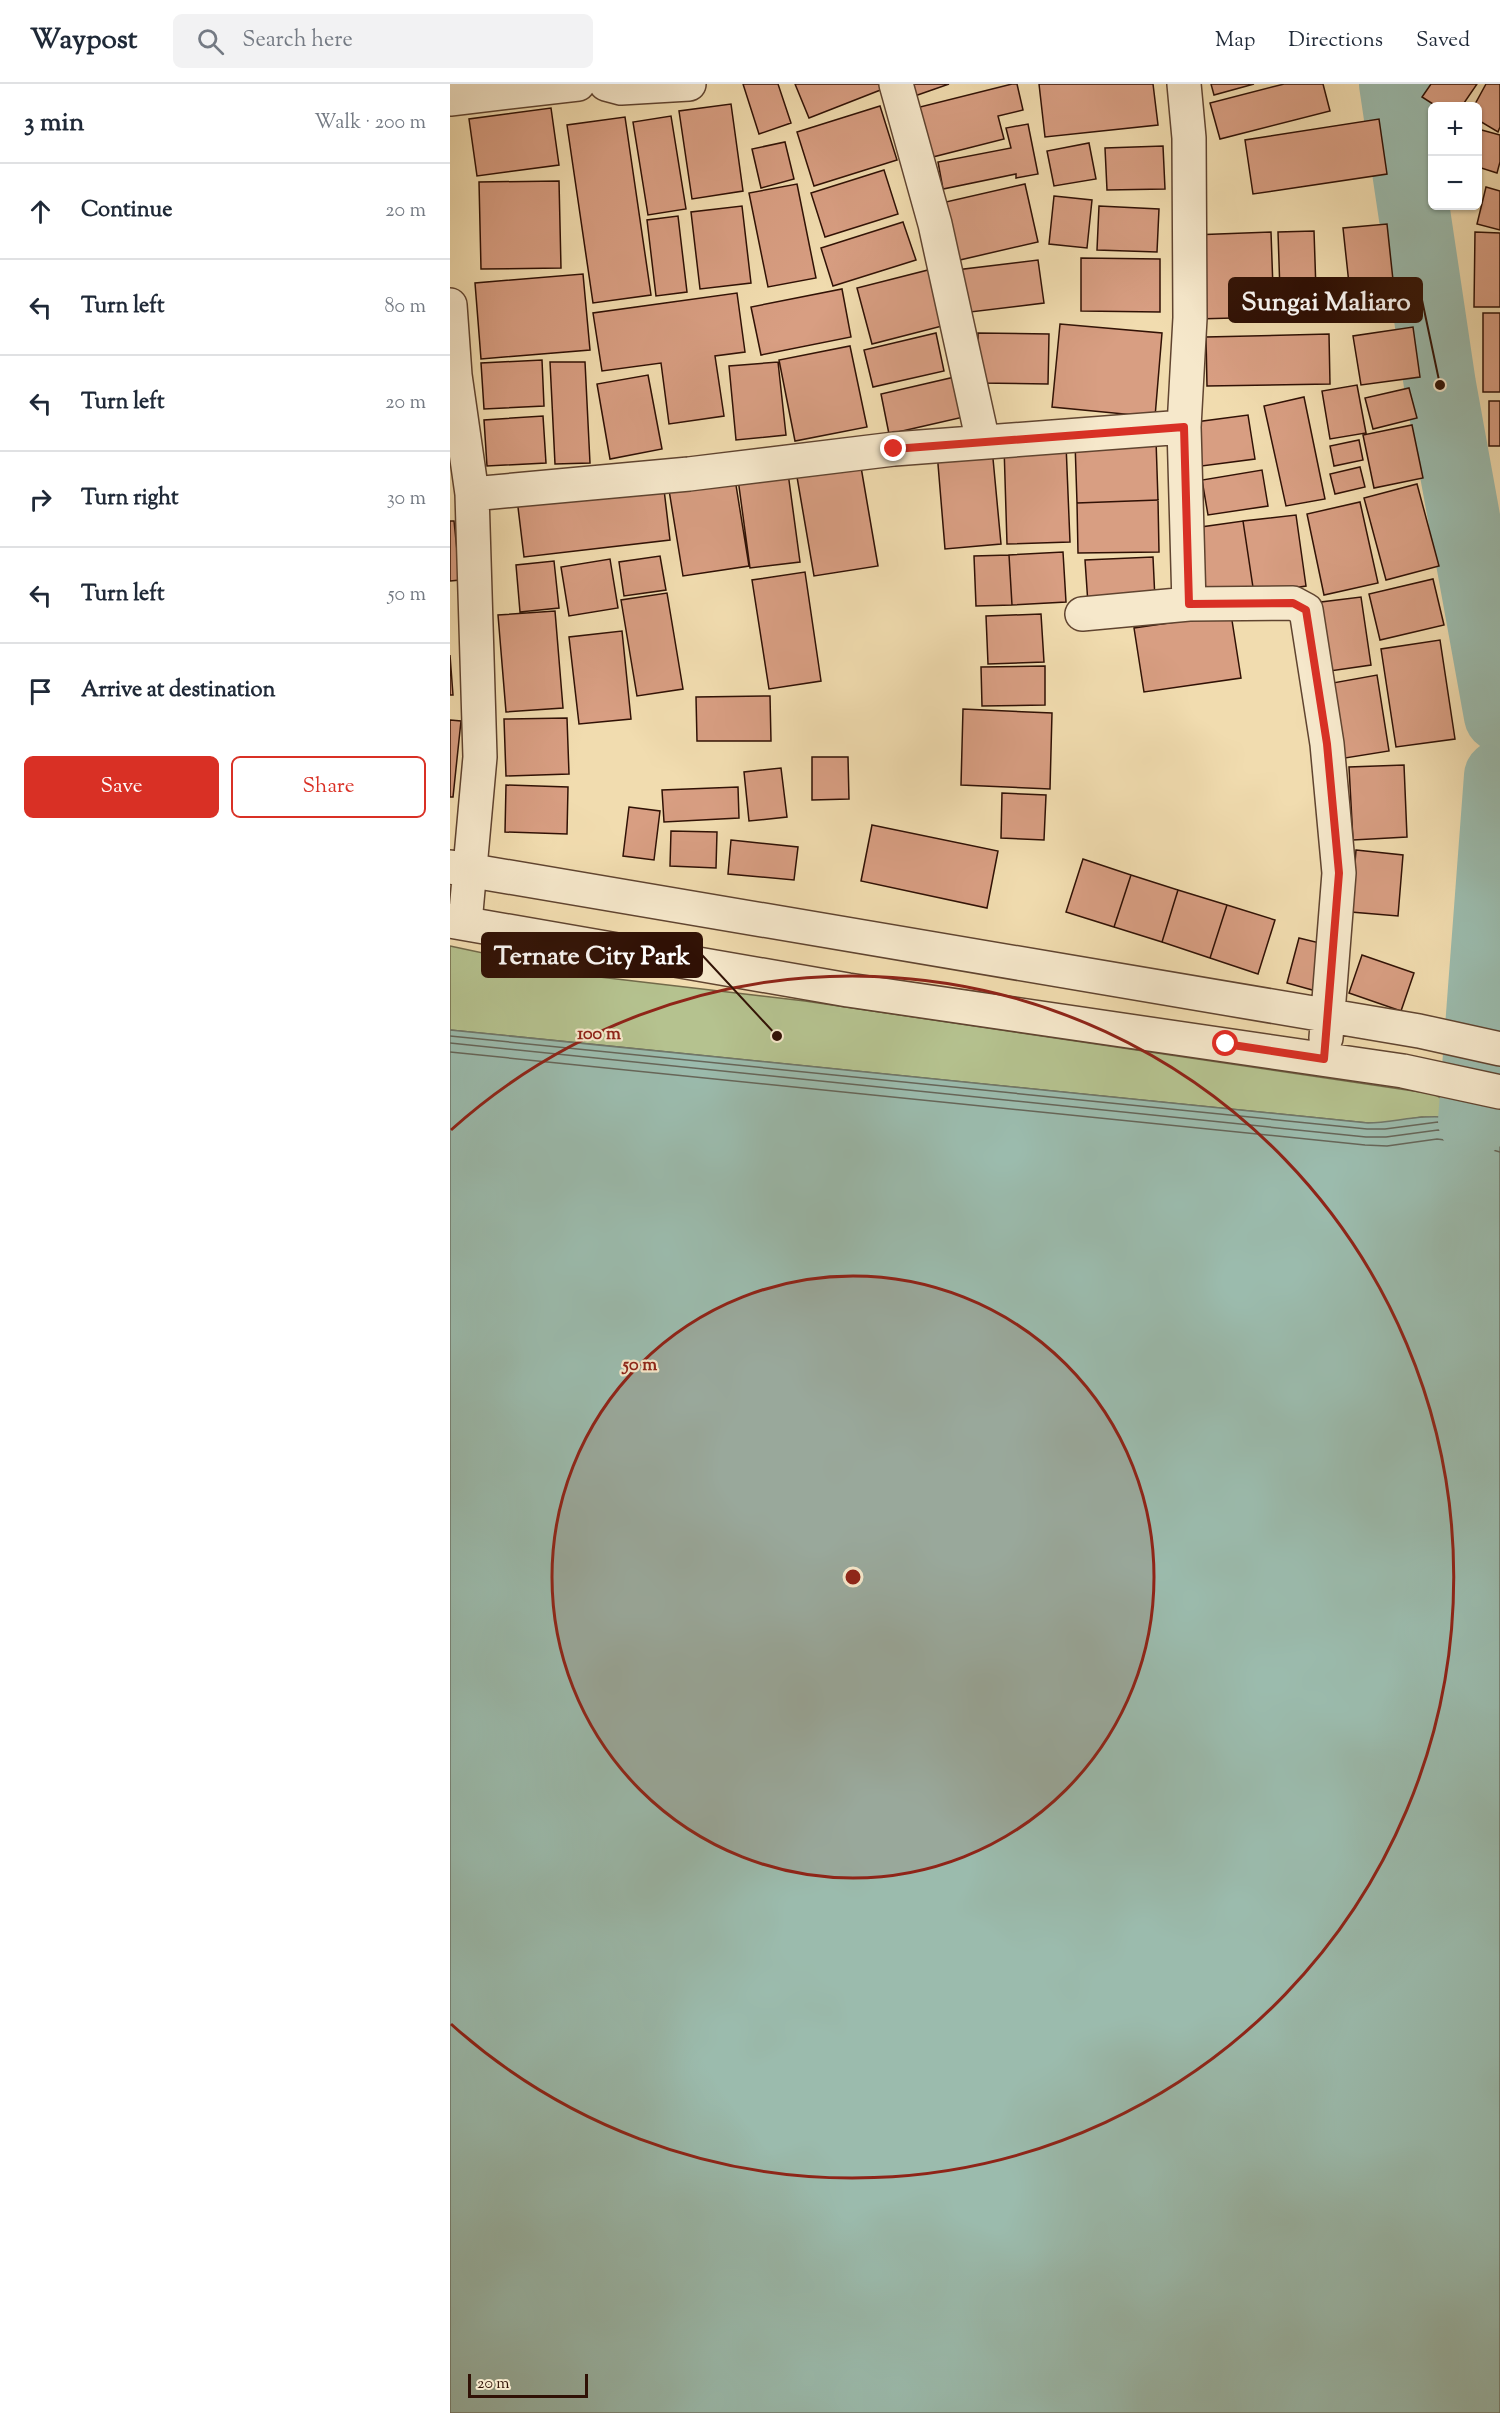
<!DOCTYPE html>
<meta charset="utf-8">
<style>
body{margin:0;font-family:"Sorts Mill Goudy",serif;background:#f2f2f3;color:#1f2937}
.controls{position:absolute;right:18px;top:18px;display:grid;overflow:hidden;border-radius:9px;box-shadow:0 2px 4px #0004}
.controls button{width:54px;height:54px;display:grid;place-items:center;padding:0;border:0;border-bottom:2px solid #e0e1e3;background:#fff;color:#1f2937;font:30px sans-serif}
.scale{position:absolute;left:18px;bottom:15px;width:120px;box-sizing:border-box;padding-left:6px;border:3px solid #301105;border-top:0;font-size:16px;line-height:21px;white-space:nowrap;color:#301105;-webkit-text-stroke:4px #f6e8cb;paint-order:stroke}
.stop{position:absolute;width:18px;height:18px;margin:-14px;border:4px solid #d93025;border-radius:50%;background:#fff}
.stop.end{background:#d93025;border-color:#fff;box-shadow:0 2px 6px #0008}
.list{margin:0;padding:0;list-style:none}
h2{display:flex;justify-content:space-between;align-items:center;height:78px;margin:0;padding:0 24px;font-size:26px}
h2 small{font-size:20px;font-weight:400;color:#747a83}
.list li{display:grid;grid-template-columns:39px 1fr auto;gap:18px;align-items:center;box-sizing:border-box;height:96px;padding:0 24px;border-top:2px solid #e0e1e3}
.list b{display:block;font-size:22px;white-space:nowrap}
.list em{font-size:20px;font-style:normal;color:#747a83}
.actions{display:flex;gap:12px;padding:18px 24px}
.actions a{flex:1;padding:14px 0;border:2px solid #d93025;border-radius:9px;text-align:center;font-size:21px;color:#d93025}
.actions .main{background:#d93025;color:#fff}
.icon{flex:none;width:33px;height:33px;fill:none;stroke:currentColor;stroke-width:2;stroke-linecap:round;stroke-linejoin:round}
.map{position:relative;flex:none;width:1050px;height:2329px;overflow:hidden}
header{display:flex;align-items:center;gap:36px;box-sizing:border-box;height:84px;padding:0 30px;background:#fff;border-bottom:2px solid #e0e1e3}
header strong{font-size:28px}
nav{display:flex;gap:33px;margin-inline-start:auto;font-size:21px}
.search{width:420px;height:54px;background:#f2f2f3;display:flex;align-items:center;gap:15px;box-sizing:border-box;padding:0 21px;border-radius:9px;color:#747a83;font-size:22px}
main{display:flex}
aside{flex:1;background:#fff}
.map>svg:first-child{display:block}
.green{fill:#b5c28f;stroke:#726a4a;stroke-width:1.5}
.water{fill:#9bbbad;stroke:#70776a;stroke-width:1.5}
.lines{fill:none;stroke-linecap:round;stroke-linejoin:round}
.shore{stroke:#666659;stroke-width:1.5}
.river{stroke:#9bbbad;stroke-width:72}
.building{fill:#d89e82;stroke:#301105;stroke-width:1.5}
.minor-casing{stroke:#604430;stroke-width:36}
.minor{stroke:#f6e8cb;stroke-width:33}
.route{stroke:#d93025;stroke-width:8}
.ring{fill:none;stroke:#8f2418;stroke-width:3}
.centre{fill:#8f2418;stroke:#f6e8cb;stroke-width:3}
.ring-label{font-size:18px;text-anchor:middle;font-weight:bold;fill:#8f2418;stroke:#f6e8cb;stroke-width:4.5;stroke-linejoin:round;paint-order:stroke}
.leader{fill:none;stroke:#301105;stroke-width:2}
.callout-dot{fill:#301105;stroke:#f6e8cb;stroke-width:2}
.callout{fill:#301105;stroke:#301105;stroke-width:2}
.callout-label{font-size:26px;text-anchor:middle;font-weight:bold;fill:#fff}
</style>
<header>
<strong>Waypost</strong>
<div class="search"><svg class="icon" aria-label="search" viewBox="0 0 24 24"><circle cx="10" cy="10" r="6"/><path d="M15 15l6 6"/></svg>Search here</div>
<nav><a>Map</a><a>Directions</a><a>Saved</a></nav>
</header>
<main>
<aside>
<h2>3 min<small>Walk · 200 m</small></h2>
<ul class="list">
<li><svg class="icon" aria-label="ahead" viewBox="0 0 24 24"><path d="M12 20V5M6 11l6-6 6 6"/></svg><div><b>Continue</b></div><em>20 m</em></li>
<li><svg class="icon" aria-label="left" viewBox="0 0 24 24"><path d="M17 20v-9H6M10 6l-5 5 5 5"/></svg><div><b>Turn left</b></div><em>80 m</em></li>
<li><svg class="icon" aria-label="left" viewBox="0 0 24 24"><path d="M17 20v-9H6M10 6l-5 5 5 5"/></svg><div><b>Turn left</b></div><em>20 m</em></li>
<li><svg class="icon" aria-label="right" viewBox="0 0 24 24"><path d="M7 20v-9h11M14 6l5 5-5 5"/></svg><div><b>Turn right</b></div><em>30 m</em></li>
<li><svg class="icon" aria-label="left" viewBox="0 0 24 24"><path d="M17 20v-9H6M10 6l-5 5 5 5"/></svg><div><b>Turn left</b></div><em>50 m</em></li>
<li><svg class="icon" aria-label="arrive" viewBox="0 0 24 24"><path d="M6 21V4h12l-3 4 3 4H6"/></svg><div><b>Arrive at destination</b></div></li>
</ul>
<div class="actions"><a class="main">Save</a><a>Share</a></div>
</aside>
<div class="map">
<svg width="1050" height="2329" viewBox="0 0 1050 2329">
<rect width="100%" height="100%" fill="#f1dcaf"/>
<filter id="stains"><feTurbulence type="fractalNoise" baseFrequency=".00333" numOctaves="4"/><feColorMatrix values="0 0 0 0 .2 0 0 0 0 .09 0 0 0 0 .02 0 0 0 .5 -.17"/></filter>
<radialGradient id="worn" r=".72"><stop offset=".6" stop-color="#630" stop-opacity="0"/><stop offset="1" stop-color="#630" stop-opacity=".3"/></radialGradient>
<path class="green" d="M 0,862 L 141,892 L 355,917 L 984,1010 L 996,1017 L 1013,1035 L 972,1033 L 935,1039 L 918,1039 L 0,946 Z"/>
<path class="water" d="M 0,946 L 918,1039 C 937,1039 955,1034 975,1033 C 1001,1031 1026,1037 1050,1046 L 1050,2329 L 0,2329 Z"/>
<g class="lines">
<path class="shore" d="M 0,952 L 917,1045 L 935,1045 L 988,1038 L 1023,1043 L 1050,1051
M 0,959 L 916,1053 L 936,1053 L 988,1046 L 1021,1050 L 1050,1059
M 0,968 L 915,1061 L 937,1062 L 987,1055 L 1019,1059 L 1050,1068"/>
<path class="river" d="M 945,0 L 990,301 L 1050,632
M 1024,1037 L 1050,692"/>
</g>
<path class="building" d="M 293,0 L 328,0 L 341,39 L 309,50 Z
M 345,0 L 431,0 L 433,5 L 359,34 Z
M 454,0 L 499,0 L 459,14 Z
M 562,0 L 567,0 L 573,26 L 548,32 L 554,55 L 471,76 L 458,26 Z
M 589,0 L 703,0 L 708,41 L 595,53 Z
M 761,0 L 804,0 L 764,11 Z
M 834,0 L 873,0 L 880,27 L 770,55 L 760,19 Z
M 981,0 L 1027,0 L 1012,22 L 986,22 L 972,13 Z
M 1036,0 L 1050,0 L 1050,43 L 1048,48 L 1028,36 L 1028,22 L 1024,22 Z
M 281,20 L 293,107 L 242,115 L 229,27 Z
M 430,22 L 447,76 L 364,102 L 347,48 Z
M 101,24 L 109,81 L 27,92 L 19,35 Z
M 221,32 L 236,125 L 198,131 L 183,38 Z
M 175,33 L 201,211 L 143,219 L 117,41 Z
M 929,35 L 937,90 L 803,110 L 795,56 Z
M 578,40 L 588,90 L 566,94 L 566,90 L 493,105 L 488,78 L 561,64 L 556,44 Z
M 1028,45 L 1050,51 L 1050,78 L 1047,89 L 1028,83 Z
M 335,58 L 344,95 L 311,104 L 302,65 Z
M 639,59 L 646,95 L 604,102 L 597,67 Z
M 713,62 L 715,105 L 657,106 L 655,64 Z
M 434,86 L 448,130 L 375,153 L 361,109 Z
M 109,97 L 111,184 L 31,185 L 29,98 Z
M 347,100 L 366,194 L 318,203 L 299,109 Z
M 575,100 L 588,158 L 501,178 L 487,120 Z
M 1036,103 L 1050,107 L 1050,146 L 1027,140 Z
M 604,112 L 642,116 L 637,164 L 599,160 Z
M 292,122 L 301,199 L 250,205 L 241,128 Z
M 649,122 L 709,125 L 707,168 L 647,166 Z
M 228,132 L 237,208 L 206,212 L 197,136 Z
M 453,138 L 466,176 L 383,202 L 371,164 Z
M 937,140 L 943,196 L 899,200 L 893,144 Z
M 864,147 L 867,236 L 831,238 L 828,148 Z
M 821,148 L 824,233 L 746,235 L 742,151 Z
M 1025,148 L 1050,149 L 1050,223 L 1024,223 Z
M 631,174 L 710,175 L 710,228 L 631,227 Z
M 588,176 L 594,219 L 512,229 L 506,186 Z
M 482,185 L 496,241 L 422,260 L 407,204 Z
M 133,190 L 140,266 L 31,275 L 25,199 Z
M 392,205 L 401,253 L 311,271 L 301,223 Z
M 287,209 L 295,268 L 265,272 L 274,332 L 219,340 L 211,279 L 152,287 L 143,229 Z
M 1033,229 L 1050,229 L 1050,308 L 1033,308 Z
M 610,240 L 712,249 L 705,333 L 602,323 Z
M 963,243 L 970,293 L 911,301 L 903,252 Z
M 486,249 L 494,287 L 423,303 L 414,266 Z
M 528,249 L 599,250 L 598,300 L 528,299 Z
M 879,250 L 880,300 L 757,302 L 756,253 Z
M 400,262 L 417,343 L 345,357 L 329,276 Z
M 92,276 L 94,322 L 34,325 L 31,279 Z
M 100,278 L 135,278 L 140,379 L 105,380 Z
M 328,278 L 336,351 L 286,356 L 279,282 Z
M 198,291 L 212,365 L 160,375 L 147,300 Z
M 509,292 L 518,332 L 439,350 L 431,310 Z
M 907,301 L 916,349 L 880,355 L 872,307 Z
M 959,304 L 967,334 L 923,345 L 915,314 Z
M 854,313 L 875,415 L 836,422 L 814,322 Z
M 1039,317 L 1050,317 L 1050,362 L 1039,362 Z
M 798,331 L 805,375 L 744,383 L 738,339 Z
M 93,332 L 96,379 L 37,382 L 34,336 Z
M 962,341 L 973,394 L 924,404 L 913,351 Z
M 706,356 L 708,416 L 627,419 L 625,358 Z
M 909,356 L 913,376 L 884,382 L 880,362 Z
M 616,360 L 620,458 L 557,460 L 554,362 Z
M 542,364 L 551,460 L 495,465 L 487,368 Z
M 411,383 L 428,482 L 364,492 L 347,393 Z
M 910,383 L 915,403 L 885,410 L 880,390 Z
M 812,386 L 818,422 L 758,431 L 752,396 Z
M 338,389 L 350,478 L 300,484 L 288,395 Z
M 285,395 L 299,482 L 233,492 L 219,406 Z
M 213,397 L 220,456 L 74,473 L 67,415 Z
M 967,400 L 989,482 L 936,496 L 914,414 Z
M 708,416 L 709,468 L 628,469 L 627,419 Z
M 910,418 L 928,499 L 874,511 L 857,430 Z
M 846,431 L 856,502 L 804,510 L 793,437 Z
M 0,437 L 4,437 L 10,496 L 0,497 Z
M 793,437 L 804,510 L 754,516 L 744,444 Z
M 613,468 L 616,518 L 562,521 L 559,471 Z
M 559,471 L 562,521 L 526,522 L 524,472 Z
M 210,472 L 216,506 L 174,512 L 169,478 Z
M 703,473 L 705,516 L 638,520 L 635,476 Z
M 160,475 L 168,524 L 119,532 L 111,483 Z
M 104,477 L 109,524 L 70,528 L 66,481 Z
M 355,488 L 371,597 L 319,605 L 302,496 Z
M 983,495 L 994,541 L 930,556 L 919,510 Z
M 217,509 L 233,605 L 187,612 L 171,516 Z
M 911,513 L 921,581 L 873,588 L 863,519 Z
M 105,527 L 113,624 L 56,628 L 48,531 Z
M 591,530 L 594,578 L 538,580 L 536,532 Z
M 781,530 L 791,594 L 694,608 L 684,544 Z
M 172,547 L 181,635 L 129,640 L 119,553 Z
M 990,556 L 1005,655 L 946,663 L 931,565 Z
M 0,571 L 3,611 L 0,611 Z
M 595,582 L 595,621 L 532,622 L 531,583 Z
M 927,591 L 939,667 L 889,675 L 877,600 Z
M 320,612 L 321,657 L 247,657 L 246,613 Z
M 513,625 L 602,629 L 600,705 L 511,701 Z
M 117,634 L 119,690 L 56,692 L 54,635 Z
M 0,636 L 11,637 L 3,713 L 0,713 Z
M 362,673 L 398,673 L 399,715 L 362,716 Z
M 954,681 L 957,753 L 903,756 L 899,683 Z
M 331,684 L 337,733 L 299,737 L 294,688 Z
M 56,701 L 118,703 L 117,750 L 55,748 Z
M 288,703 L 289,734 L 214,738 L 212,706 Z
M 552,709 L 596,711 L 594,756 L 551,754 Z
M 179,723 L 210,727 L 204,776 L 173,772 Z
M 422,741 L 548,767 L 537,824 L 411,797 Z
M 221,747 L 267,748 L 266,784 L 220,782 Z
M 281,756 L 348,763 L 344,796 L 278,790 Z
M 906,766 L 953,771 L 948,832 L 901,828 Z
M 633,775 L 681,791 L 664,843 L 616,828 Z
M 681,791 L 728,806 L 712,858 L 664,843 Z
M 728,806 L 777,821 L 760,874 L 712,858 Z
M 777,821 L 825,836 L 808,890 L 760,874 Z
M 849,854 L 878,861 L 866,907 L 837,899 Z
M 912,871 L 964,889 L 951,927 L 899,909 Z"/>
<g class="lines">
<defs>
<path id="minor" d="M 156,0 L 171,4 L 239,0
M 446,0 L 485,140 L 533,358
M 0,15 L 128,0
M 0,221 L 5,291 L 22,410 L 30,673 L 15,839
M 22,410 L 239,390 L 444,365 L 734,343 L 740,234 L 739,54 L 734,0
M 739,520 L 843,519 L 856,526 L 877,660 L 889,789 L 876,954
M 632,530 L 739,520 L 734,343
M 0,783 L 969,947 L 1050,965
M 0,837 L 398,906 L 953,987 L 1050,1008"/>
</defs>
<use href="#minor" class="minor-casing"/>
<use href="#minor" class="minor"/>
</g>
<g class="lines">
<path class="route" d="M 444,365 L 734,343 L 739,520 L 843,519 L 856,526 L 877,660 L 889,789 L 874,975 L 776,960"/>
</g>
<circle cx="403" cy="1493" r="301" fill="#8f2418" fill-opacity=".12"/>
<g class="ring">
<circle cx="403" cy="1493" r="301"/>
<path d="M1 1046A601 601 0 1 1 1 1940"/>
</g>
<circle cx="403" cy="1493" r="9" class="centre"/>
<g class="ring-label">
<text x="149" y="955">100 m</text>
<text x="190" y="1286">50 m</text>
</g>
<path class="leader" d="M990 301L972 216M327 952L252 871"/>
<g class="callout-dot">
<circle cx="990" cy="301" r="6"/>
<circle cx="327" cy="952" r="6"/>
</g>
<g class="callout">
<rect x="779" y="194" width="193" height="44" rx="6"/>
<rect x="32" y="849" width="220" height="44" rx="6"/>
</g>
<g class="callout-label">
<text x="876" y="226">Sungai Maliaro</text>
<text x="142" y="880">Ternate City Park</text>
</g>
<rect width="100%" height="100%" filter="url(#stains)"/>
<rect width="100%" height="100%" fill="url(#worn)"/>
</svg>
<div class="controls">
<button>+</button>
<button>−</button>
</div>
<div class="scale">20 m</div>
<div class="stop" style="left:776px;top:960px"></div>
<div class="stop end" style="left:444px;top:365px"></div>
</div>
</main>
